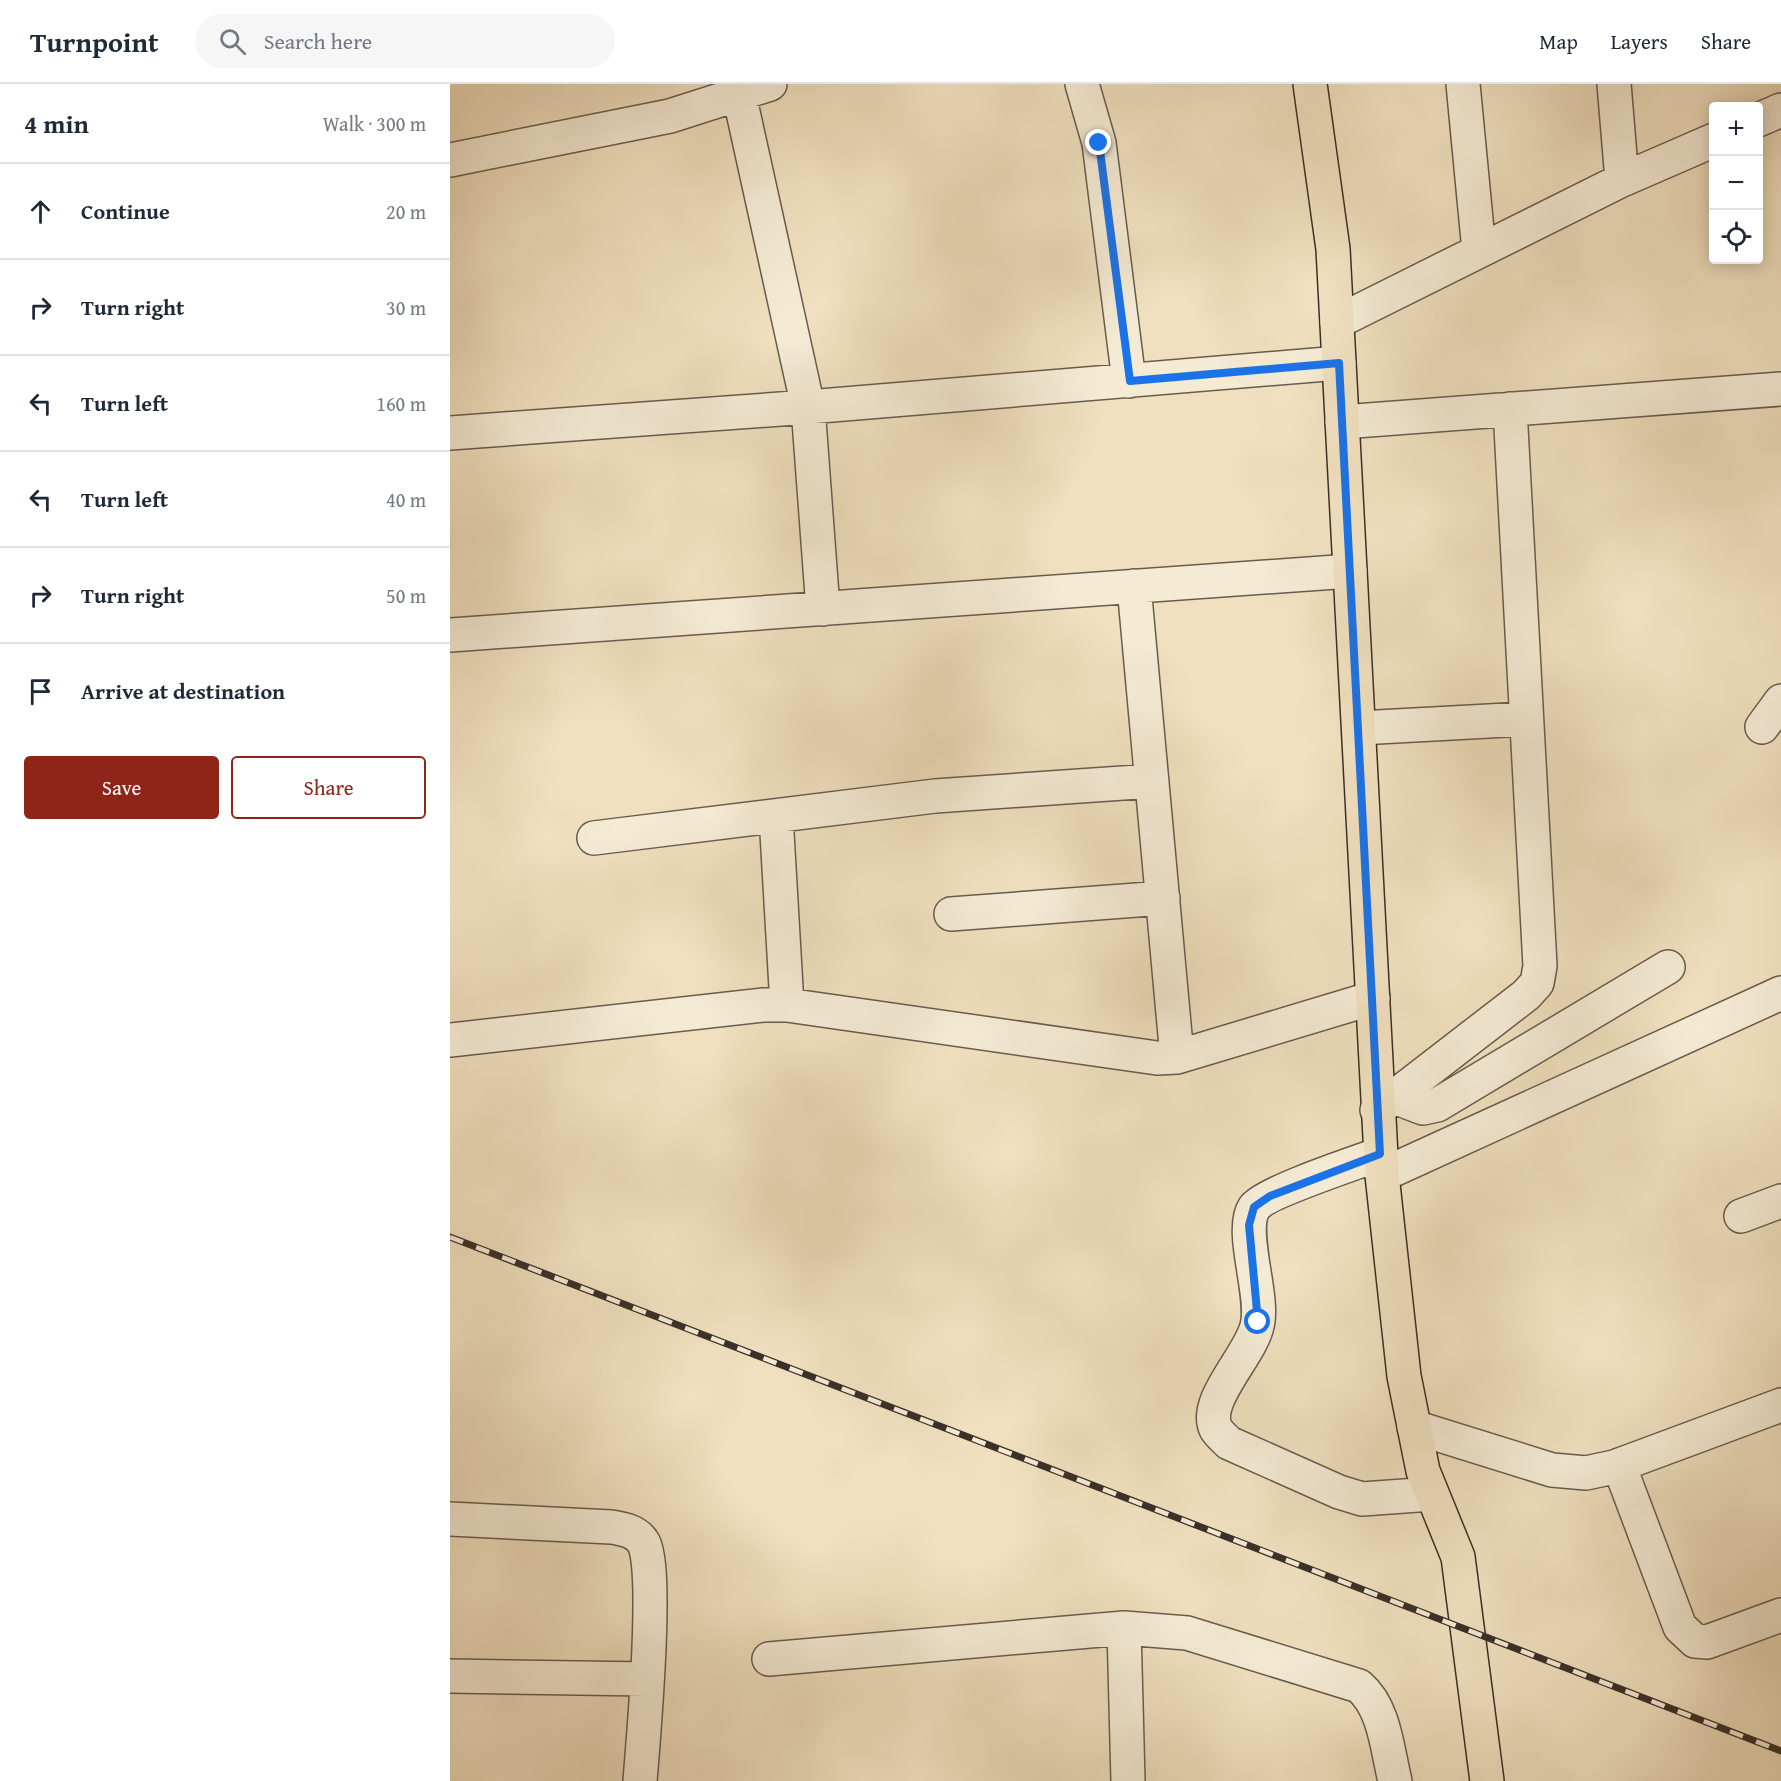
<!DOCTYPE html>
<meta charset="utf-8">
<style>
body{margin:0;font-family:"Gentium Book Plus",serif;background:#f6f6f7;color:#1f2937}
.controls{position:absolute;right:18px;top:18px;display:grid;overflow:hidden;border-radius:6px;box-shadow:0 3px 15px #0003}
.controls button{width:54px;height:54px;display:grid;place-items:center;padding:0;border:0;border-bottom:2px solid #e0e1e3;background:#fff;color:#1f2937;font:30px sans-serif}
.stop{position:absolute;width:18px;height:18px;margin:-14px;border:4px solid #1a73e8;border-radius:50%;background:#fff}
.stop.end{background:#1a73e8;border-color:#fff;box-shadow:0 2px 6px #0008}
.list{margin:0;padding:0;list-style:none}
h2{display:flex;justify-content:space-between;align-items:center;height:78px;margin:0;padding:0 24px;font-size:26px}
h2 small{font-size:20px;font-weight:400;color:#747a83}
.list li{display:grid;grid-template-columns:39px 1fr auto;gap:18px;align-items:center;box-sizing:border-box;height:96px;padding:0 24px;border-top:2px solid #e0e1e3}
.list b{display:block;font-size:22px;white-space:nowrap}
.list em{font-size:20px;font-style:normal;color:#747a83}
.actions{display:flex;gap:12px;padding:18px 24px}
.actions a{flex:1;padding:14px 0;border:2px solid #8f2418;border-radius:6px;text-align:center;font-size:21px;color:#8f2418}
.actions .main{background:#8f2418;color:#fff}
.icon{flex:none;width:33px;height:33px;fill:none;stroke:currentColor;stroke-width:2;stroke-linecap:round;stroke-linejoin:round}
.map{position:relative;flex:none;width:1331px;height:1697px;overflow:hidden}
header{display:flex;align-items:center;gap:36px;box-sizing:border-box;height:84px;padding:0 30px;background:#fff;border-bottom:2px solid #e0e1e3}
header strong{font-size:28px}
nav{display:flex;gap:33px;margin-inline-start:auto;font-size:21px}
.search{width:420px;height:54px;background:#f6f6f7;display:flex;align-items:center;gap:15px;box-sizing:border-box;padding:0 21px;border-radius:33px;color:#747a83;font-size:22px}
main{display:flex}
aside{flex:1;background:#fff}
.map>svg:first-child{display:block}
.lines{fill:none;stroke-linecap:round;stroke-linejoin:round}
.minor-casing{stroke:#685c4e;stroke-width:36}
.major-casing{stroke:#3a3028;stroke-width:36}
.minor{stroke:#f5ebd5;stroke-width:33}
.major{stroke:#f0e0bf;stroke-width:33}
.rail-casing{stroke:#3a3028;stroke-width:7}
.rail{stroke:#f5ebd5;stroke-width:4.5;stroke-dasharray:14;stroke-linecap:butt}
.route{stroke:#1a73e8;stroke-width:8}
</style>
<header>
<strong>Turnpoint</strong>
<div class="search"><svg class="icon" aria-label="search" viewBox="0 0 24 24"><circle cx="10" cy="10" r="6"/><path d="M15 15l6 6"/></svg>Search here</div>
<nav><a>Map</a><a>Layers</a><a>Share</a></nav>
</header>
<main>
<aside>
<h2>4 min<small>Walk · 300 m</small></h2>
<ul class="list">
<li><svg class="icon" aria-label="ahead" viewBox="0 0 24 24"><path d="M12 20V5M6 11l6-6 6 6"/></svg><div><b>Continue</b></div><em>20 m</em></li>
<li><svg class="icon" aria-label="right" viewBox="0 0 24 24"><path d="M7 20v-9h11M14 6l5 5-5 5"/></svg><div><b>Turn right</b></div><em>30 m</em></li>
<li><svg class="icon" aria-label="left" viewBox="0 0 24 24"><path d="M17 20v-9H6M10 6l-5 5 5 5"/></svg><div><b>Turn left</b></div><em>160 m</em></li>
<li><svg class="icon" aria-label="left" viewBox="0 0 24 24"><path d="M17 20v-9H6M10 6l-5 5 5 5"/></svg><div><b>Turn left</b></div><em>40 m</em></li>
<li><svg class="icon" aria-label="right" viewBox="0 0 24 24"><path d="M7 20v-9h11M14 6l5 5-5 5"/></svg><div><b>Turn right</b></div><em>50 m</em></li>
<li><svg class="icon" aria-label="arrive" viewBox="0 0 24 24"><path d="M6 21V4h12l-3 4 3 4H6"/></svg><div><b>Arrive at destination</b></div></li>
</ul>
<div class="actions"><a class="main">Save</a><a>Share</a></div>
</aside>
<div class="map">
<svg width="1331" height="1697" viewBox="0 0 1331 1697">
<rect width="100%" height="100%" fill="#f0e0bf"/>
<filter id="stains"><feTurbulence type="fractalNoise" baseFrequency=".00333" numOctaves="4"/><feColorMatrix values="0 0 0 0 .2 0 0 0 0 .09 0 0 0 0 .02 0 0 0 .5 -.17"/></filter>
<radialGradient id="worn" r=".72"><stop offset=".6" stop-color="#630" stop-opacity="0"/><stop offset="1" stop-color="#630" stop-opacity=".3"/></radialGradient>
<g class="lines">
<defs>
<path id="minor" d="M 632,0 L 649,59 L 679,297
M 1013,0 L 1029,167
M 1164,0 L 1172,96
M 289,10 L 358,323 L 373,525
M 1308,36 L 1331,26
M 0,76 L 220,32 L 320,0
M 887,238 L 1172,96 L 1264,56
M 892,338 L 1331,305
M 0,349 L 358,323 L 889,279
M 684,502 L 727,973
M 0,551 L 900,487
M 1312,643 L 1331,617
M 909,644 L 1076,635
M 326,732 L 337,921
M 144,754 L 485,712 L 702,697
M 501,830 L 713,814
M 0,956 L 314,921 L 337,921 L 707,974 L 727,973 L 923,914
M 944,1013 L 973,1024 L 987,1021 L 1218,883
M 927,1026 L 1076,911 L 1087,899 L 1090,882 L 1060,325
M 930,1070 C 908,1078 814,1109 804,1124 C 789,1148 815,1212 807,1242 C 800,1272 752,1317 766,1345 C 769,1350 775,1355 779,1359 L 889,1408 L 912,1415 L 982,1410
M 932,1091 L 1331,909
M 1291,1132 L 1331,1117
M 964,1343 L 1102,1386 L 1136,1389 L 1164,1383 L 1331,1321
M 1169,1381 L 1230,1543 L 1245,1557 L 1257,1558 L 1331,1531
M 0,1435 L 161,1443 C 173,1445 186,1447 193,1458 C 209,1481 193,1659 190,1697
M 674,1544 L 678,1697
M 319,1575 L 674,1544 L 737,1549 L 909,1602 C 935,1624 937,1665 945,1697
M 0,1592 L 197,1595"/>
<path id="major" d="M 860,0 L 883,165 L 932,1091 L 954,1292 L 973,1387 L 1008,1473 L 1037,1697"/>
</defs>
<use href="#minor" class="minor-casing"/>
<use href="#major" class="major-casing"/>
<use href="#minor" class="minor"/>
<use href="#major" class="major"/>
<defs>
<path id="rail" d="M 0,1153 L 1331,1667"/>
</defs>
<use href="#rail" class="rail-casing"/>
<use href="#rail" class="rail"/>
</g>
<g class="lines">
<path class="route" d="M 649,59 L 680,297 L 889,279 L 930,1070 L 820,1112 L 804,1123 L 799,1141 L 808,1238"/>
</g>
<rect width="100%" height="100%" filter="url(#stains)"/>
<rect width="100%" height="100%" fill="url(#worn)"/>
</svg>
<div class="controls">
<button>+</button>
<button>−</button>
<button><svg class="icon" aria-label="locate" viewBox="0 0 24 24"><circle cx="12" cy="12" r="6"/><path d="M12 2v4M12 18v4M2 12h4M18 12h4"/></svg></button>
</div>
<div class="stop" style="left:808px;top:1238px"></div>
<div class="stop end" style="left:649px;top:59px"></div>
</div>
</main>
